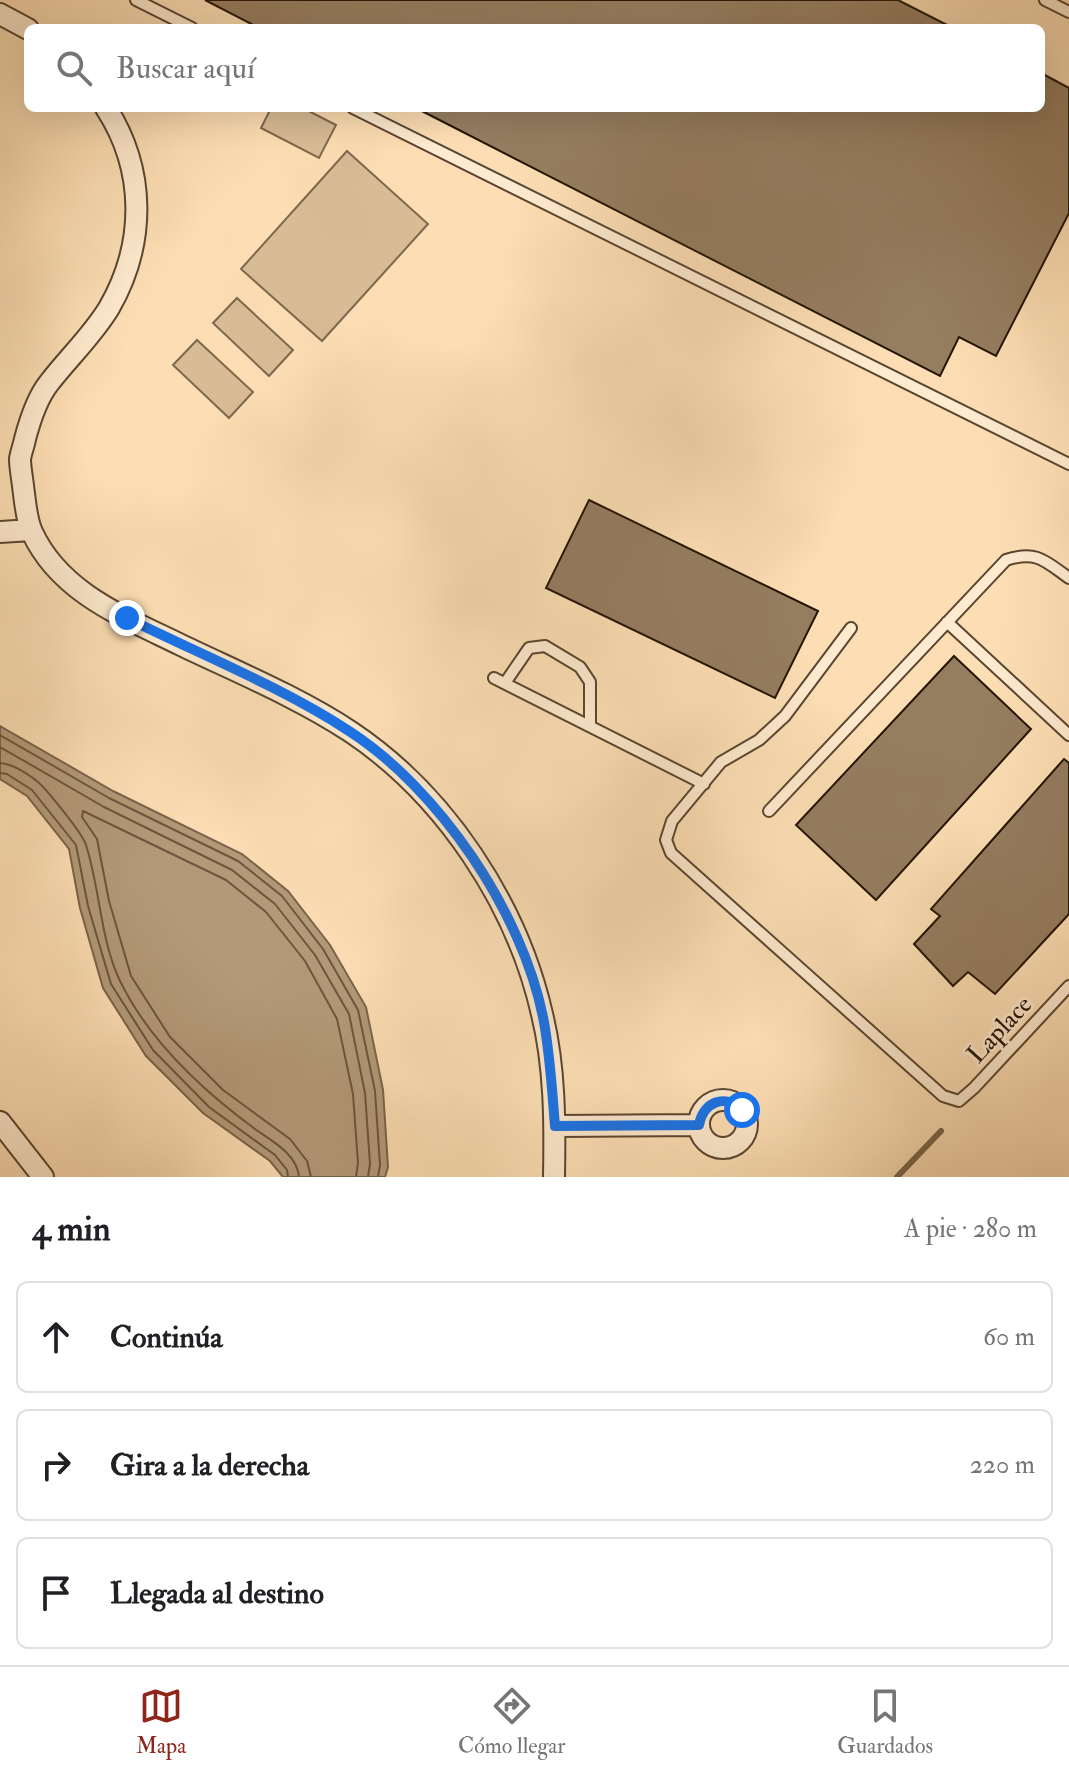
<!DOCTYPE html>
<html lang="es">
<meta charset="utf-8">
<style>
body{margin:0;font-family:"IM FELL Double Pica",serif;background:#f2f2f2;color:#202124}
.stop{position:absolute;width:24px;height:24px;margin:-18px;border:6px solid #1a73e8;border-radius:50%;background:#fff}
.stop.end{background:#1a73e8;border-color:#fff;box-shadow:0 2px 8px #0008}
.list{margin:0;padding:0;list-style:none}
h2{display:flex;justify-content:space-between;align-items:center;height:104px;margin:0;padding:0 32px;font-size:34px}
h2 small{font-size:26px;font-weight:400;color:#757577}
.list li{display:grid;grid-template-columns:52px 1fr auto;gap:24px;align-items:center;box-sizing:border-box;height:112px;margin:0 16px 16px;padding:0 16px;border:2px solid #e0e0e0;border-radius:12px}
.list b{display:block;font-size:30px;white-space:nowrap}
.list em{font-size:26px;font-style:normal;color:#757577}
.icon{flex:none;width:44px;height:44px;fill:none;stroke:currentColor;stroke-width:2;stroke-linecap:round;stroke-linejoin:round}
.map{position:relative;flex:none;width:1069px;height:1177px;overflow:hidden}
.search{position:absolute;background:#fff;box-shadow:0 8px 32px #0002;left:24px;right:24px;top:24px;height:88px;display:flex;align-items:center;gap:20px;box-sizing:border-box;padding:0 28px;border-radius:12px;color:#757577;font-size:30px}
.sheet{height:488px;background:#fff}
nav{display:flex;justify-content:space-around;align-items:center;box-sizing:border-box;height:112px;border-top:2px solid #e0e0e0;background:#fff;font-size:22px;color:#757577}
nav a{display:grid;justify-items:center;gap:4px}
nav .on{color:#8f2418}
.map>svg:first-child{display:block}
.green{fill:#d8bc96;stroke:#7e684d;stroke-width:2}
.water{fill:#b39978;stroke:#7a644a;stroke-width:2}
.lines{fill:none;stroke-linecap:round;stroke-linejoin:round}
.shore{stroke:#6c563e;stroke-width:2}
.stream{stroke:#7a644a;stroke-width:6}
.building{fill:#957d60;stroke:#241404;stroke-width:2}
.lane-casing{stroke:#5a4630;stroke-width:14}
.street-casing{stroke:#5a4630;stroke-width:24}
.lane{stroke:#feeace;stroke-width:10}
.street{stroke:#feeace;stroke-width:20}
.route{stroke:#1a73e8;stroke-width:10}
.labels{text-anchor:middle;stroke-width:6;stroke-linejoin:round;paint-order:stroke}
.street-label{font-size:26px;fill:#241404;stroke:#feeace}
</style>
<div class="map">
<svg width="1069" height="1177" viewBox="0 0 1069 1177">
<rect width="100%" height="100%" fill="#fddeb4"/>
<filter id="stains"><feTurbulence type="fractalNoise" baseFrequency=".0025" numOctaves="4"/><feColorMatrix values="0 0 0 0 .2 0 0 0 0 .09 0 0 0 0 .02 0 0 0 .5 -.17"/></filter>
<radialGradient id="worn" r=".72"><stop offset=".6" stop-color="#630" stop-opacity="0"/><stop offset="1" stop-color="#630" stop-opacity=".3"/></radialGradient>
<path class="green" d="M 271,108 L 303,108 L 336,125 L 319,158 L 261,128 Z
M 347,151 L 428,224 L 322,341 L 241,269 Z
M 237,298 L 293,350 L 269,376 L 213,323 Z
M 197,340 L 253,392 L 229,418 L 173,365 Z"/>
<path class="water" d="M 0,726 L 113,791 L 242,854 L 288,891 L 330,945 L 366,1007 L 383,1090 L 388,1167 L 385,1177 L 283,1177 L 270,1161 L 203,1113 L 146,1056 L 103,988 L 80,908 L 69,849 L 27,796 L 0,779 Z"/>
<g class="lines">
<path class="shore" d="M 0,735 L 109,798 L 238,861 L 282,896 L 323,949 L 358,1010 L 375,1091 L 380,1165 L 378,1177
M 0,747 L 104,807 L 232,870 L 275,904 L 315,955 L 349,1014 L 365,1093 L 370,1164 L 368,1177
M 0,763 C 13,764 28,774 38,782 C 47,790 83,834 86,845 C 100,888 100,939 120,981 C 149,1041 202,1090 255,1129 C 272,1141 297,1154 299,1177
M 0,773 L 7,774 L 32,790 L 76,845 L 88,906 L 111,984 L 153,1050 L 209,1107 L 275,1155 L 287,1170 L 288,1177
M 311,1177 L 307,1161 L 290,1139 L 223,1090 L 170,1037 L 131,976 L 109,901 L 97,839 L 82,817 L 83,811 L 226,880 L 266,912 L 305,961 L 337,1019 L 353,1094 L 358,1163 L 356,1177"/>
<path class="stream" d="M 897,1177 L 941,1131"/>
</g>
<path class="building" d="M 205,0 L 898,0 L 953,28 L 259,28 Z
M 1041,73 L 1069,88 L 1069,213 L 996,356 L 959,337 L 940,376 L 416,108 L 1041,108 Z
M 589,500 L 818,611 L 775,698 L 546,588 Z
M 954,656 L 1031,729 L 876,900 L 796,825 Z
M 1064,759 L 1069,763 L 1069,914 L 995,994 L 968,972 L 953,986 L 914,944 L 940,916 L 931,909 Z"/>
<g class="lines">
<defs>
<path id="lane" d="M 136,0 L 192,28
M 1045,0 L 1069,12
M 353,108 L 1069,464
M 947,622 L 1069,735
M 851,628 L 785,716 L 759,740 L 721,762 L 672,821 L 666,840 L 671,853 L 943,1096 L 959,1101 L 974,1088 L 1069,986
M 494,678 L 704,784
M 505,683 L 529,648 L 545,646 L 580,667 L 590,682 L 590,726
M 769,811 L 1006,560 C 1037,550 1045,561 1069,578"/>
<path id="street" d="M 0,14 L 28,29
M 106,108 C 146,170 146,244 109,308 C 92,336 69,357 49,383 C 37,398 30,420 25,439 C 24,445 21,452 20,459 C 20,467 22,477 23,486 C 25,500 26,519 32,532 C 60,593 124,617 181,645 C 237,672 298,697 351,732 C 445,795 517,904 542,1014 C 555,1067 555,1123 554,1177
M 0,532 L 31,530
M699 1124a24 24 0 1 1 48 0a24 24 0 1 1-48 0Z
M 0,1122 L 43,1177
M 555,1126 L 699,1125"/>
</defs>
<use href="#lane" class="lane-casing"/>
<use href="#street" class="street-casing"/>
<use href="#lane" class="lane"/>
<use href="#street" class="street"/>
</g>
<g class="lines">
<path class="route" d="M 127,618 C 199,654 282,687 349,731 C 439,789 522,912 543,1017 C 550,1052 552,1090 555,1126 L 699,1125 C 703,1102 725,1093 742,1110"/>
</g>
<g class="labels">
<g class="street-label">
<text transform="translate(999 1029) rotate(-47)" y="9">Laplace</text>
</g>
</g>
<rect width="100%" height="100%" filter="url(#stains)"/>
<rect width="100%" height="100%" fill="url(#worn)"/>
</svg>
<div class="stop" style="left:742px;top:1110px"></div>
<div class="stop end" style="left:127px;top:618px"></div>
<div class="search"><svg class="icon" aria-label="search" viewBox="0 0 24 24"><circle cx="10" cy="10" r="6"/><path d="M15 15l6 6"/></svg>Buscar aquí</div>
</div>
<section class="sheet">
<h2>4 min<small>A pie · 280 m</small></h2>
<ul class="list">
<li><svg class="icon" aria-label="ahead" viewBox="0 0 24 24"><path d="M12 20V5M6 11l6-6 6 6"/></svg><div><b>Continúa</b></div><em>60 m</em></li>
<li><svg class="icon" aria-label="right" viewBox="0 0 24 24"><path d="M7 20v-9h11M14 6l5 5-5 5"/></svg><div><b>Gira a la derecha</b></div><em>220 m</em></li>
<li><svg class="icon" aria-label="arrive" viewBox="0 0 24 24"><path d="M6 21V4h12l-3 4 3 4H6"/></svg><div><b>Llegada al destino</b></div></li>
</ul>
</section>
<nav>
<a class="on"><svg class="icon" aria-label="map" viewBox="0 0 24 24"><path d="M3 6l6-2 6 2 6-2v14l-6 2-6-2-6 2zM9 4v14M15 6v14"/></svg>Mapa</a>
<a><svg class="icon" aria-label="directions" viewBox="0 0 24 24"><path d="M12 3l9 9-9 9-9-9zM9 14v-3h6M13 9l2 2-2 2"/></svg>Cómo llegar</a>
<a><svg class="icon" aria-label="saved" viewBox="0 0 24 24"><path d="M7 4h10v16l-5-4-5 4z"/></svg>Guardados</a>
</nav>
